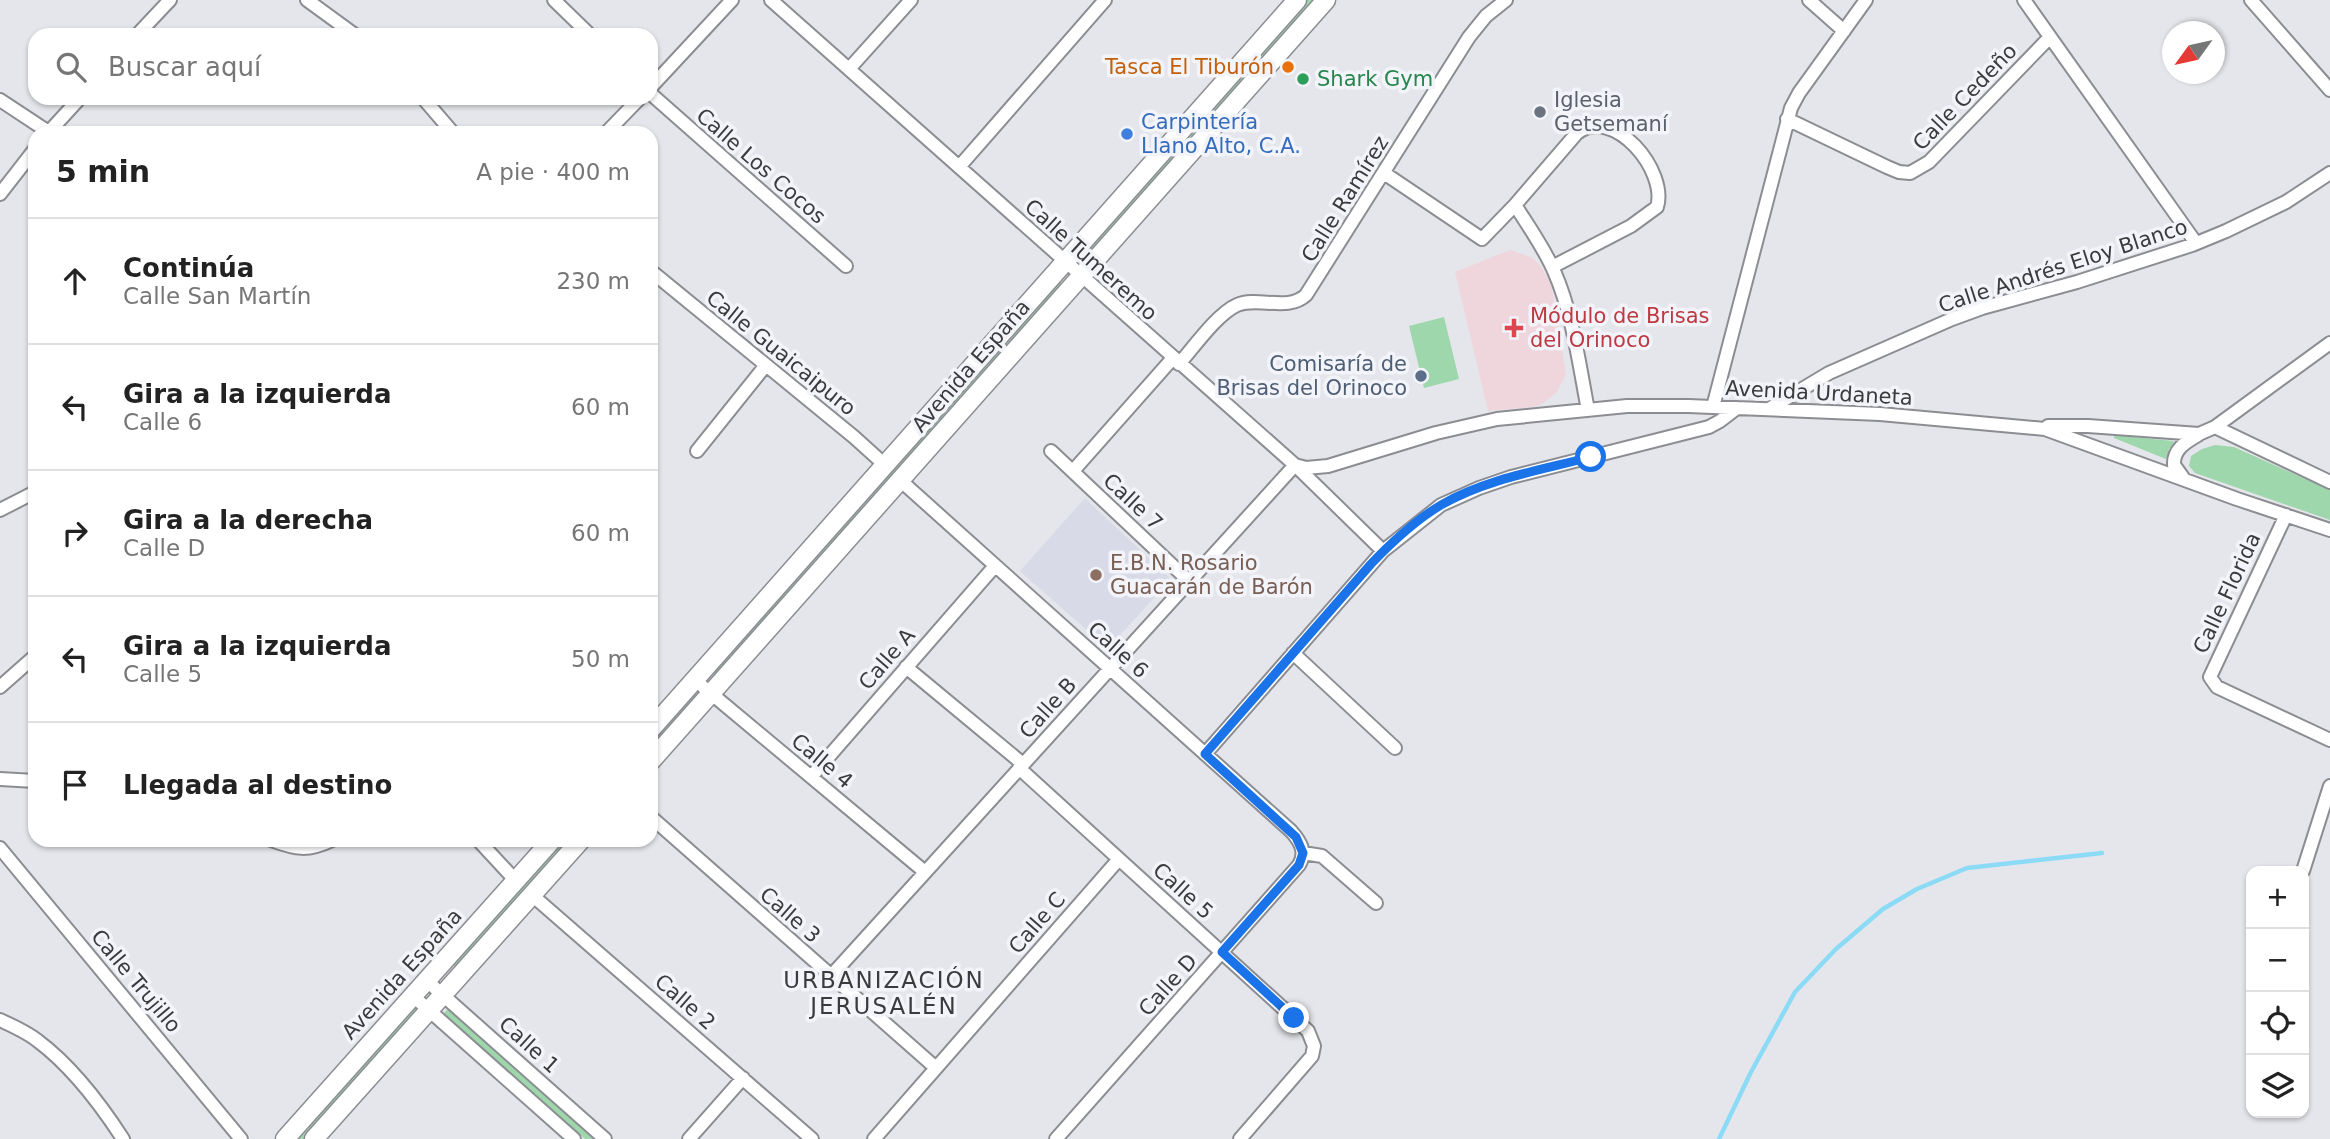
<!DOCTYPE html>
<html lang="es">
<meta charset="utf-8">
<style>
body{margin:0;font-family:"DejaVu Sans",sans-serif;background:#f6f6f6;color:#222}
.controls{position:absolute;right:21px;bottom:21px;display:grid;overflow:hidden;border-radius:14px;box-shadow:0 2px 5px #0004}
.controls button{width:63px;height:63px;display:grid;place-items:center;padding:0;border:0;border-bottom:2px solid #e0e0e0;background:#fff;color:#222;font:35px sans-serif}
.compass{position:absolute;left:2162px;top:21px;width:63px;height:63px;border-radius:50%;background:#fff;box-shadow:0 2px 5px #0004;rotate:237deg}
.stop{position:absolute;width:21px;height:21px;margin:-16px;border:5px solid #1a73e8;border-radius:50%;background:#fff}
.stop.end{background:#1a73e8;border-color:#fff;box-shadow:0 2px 7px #0008}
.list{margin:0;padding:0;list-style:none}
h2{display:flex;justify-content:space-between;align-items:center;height:91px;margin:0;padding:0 28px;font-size:30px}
h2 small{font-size:23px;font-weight:400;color:#767676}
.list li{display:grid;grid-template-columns:46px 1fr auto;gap:21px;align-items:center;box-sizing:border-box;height:126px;padding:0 28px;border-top:2px solid #e0e0e0}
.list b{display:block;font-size:26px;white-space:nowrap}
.list p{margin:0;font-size:23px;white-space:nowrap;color:#767676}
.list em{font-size:23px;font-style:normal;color:#767676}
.icon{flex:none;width:38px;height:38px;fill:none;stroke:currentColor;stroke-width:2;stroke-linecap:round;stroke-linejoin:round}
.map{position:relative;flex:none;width:2330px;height:1139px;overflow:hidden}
.search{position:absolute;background:#fff;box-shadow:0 2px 5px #0004;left:28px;top:28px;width:630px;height:77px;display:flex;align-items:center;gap:18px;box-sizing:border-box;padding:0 24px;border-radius:21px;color:#767676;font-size:26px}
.panel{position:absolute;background:#fff;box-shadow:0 2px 5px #0004;left:28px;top:126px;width:630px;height:721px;border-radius:21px}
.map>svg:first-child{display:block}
.built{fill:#d8dbe7}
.medical{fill:#efd5dc}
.green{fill:#9ed7ac}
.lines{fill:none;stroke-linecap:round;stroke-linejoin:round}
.stream{stroke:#8cdbf6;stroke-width:4.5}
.minor-casing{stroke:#8c8d92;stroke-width:16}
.secondary-casing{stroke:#8c8d92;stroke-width:21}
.minor{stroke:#fff;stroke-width:12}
.secondary{stroke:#fff;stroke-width:18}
.route{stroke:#1a73e8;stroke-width:9}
.food-dot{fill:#e8710a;stroke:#f2f4f9;stroke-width:2.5}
.leisure-dot{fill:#2e9e5b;stroke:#f2f4f9;stroke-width:2.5}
.worship-dot{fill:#6b7280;stroke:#f2f4f9;stroke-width:2.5}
.shop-dot{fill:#3f7fe0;stroke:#f2f4f9;stroke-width:2.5}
.health-dot{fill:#e0444e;stroke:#f2f4f9;stroke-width:2.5}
.service-dot{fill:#5c6f8a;stroke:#f2f4f9;stroke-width:2.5}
.education-dot{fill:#8d6e63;stroke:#f2f4f9;stroke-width:2.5}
.labels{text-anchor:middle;stroke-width:7;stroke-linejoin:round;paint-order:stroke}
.food-label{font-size:21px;fill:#c56008;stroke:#f2f4f9;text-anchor:end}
.leisure-label{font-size:21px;fill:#27864d;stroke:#f2f4f9;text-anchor:start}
.street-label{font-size:21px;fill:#3b3b3d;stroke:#f2f4f9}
.worship-label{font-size:21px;fill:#5b616d;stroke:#f2f4f9;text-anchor:start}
.shop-label{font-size:21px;fill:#366cbe;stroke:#f2f4f9;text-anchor:start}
.health-label{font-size:21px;fill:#be3a42;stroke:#f2f4f9;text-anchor:start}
.service-label{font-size:21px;fill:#4e5e75;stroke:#f2f4f9;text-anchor:end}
.education-label{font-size:21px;fill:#785e54;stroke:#f2f4f9;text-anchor:start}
.neighbourhood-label{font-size:23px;letter-spacing:2px;fill:#3b3b3d;stroke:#f2f4f9}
</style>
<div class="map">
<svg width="2330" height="1139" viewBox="0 0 2330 1139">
<rect width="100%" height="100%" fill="#e5e6eb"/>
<path class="built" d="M 1085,498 L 1171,579 L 1112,644 L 1106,647 L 1020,571 Z"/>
<path class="medical" d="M 1510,250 L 1531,257 L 1539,264 L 1548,278 L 1552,288 L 1566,375 L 1556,393 L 1542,404 L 1532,407 L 1488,411 L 1455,272 Z"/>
<path class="green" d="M 1306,0 L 1317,0 L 1090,254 L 1088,254 L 1086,248 Z
M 1059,281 L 1063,284 L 716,675 L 714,674 L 713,672 Z
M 1444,317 L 1459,379 L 1424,388 L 1409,326 Z
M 2114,435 L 2173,441 L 2174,443 L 2169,449 L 2166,459 L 2114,438 Z
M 2215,445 L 2234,447 L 2330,490 L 2330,520 L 2195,473 L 2189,466 L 2191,456 L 2202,449 Z
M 695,692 L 698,695 L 651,750 L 651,740 Z
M 562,840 L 571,840 L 457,967 L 454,966 L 454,961 Z
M 413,1007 L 418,1009 L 417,1014 L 305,1139 L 294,1139 Z
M 447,1010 L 449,1010 L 594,1139 L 585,1139 L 445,1015 L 444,1013 Z"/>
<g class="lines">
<path class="stream" d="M 1719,1139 L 1751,1072 L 1795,992 L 1836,949 L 1883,909 L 1917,889 L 1967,868 L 2102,853"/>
<defs>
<path id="minor" d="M 307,0 L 355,35
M 554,0 L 590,35
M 771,0 L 1295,465 L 1383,551
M 1809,0 L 1844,31
M 2024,0 L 2196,243
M 2251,0 L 2330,90
M 137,35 L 170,0
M 849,69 L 911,0
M 651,87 L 732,0
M 651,94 L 846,266
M 423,98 L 453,133
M 0,100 L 50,133
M 1787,119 L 1887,167 L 1899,172 L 1910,173 L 1929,162 L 2050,37
M 48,133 L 80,98
M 606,133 L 640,98
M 959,167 L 1105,0
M 1384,173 L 1482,239 L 1515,205 L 1577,133 C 1614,105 1668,171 1657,207 L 1631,226 L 1552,267
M 0,194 L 35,149
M 1515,205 C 1529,227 1544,248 1554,271 C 1573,314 1579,364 1588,410
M 651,271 L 854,437 L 885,465
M 1179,364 C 1194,347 1217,314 1237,305 C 1258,296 1288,312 1306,295 L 1469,37 L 1486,16 L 1506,0
M 1713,407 L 1791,108 L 1799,93 L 1866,0
M 1769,409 L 1829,373 L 1952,319 L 1982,308 L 2077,282 L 2192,245 L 2226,231 L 2286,202 L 2330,173
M 2048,426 L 2088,426 L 2199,434 L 2215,427 L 2330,343
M 2215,427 L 2330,482
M 697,451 L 766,365
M 1051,451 L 1189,581
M 1295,465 L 1306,468 L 1328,466 L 1436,433 L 1497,419 L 1627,406 L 1688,406 L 1880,414 L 2045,429 L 2237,499 L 2330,530
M 1073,471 L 1173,358
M 2184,479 L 2174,465 C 2173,449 2186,442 2198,435
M 900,480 L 1291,831 C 1300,841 1307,852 1299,865 L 1056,1139
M 0,510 L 35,492
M 2286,515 L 2210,677 L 2217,687 L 2330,740
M 1293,653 L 1395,748
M 906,667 L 1023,764
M 695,680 L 925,872
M 0,687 L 35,656
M 1205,754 L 1383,551 L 1441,505 L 1479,488 L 1511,477 L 1709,427 L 1720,421 L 1737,408
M 1019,768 L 1308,1031 L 1314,1046 L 1312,1056 L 1240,1139
M 811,777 L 994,567
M 0,779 L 35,781
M 651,817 L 936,1068
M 271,840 C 296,849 307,852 332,840
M 478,840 L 516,881
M 0,848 L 241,1139
M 1303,853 L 1322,856 L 1376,903
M 2303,871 L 2330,786
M 532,895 L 812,1139
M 831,976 L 1295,465
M 427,981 L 605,1139
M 413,996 L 574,1139
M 0,1020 C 13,1026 27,1032 38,1041 C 70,1065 101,1105 123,1139
M 689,1139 L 743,1078
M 874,1139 L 1119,859"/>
<path id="secondary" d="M 651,729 L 1297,0
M 651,761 L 1326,0
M 285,1139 L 552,840
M 314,1139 L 581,840"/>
</defs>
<use href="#minor" class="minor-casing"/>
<use href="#secondary" class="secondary-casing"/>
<use href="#minor" class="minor"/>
<use href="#secondary" class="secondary"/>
</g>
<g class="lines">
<path class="route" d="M 1294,1018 L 1222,952 L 1299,865 L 1303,853 L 1296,837 L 1205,754 L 1371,564 C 1391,543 1416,520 1441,505 C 1486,479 1541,470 1591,457"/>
</g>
<circle class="food-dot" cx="1288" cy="67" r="7"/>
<circle class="leisure-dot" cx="1303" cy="79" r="7"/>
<circle class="worship-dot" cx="1540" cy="112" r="7"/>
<circle class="shop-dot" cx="1127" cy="134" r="7"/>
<path class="health-dot" d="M1510.5 317.5h7v7h7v7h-7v7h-7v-7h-7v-7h7z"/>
<circle class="service-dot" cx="1421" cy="376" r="7"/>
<circle class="education-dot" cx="1096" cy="575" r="7"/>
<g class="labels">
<g class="food-label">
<text x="1274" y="74">Tasca El Tiburón</text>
</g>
<g class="leisure-label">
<text x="1317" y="86">Shark Gym</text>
</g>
<g class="street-label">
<text transform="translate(1965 97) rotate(-46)" y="7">Calle Cedeño</text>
<text transform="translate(761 166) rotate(41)" y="7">Calle Los Cocos</text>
<text transform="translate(1345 199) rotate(-58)" y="7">Calle Ramírez</text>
<text transform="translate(1091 260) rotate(42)" y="7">Calle Tumeremo</text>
<text transform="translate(2063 266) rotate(-18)" y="7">Calle Andrés Eloy Blanco</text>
<text transform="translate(781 353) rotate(39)" y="7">Calle Guaicaipuro</text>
<text transform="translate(971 366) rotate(-49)" y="7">Avenida España</text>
<text transform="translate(1819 393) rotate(3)" y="7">Avenida Urdaneta</text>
<text transform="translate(1133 502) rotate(43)" y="7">Calle 7</text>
<text transform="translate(2227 593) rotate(-65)" y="7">Calle Florida</text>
<text transform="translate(1118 650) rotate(42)" y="7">Calle 6</text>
<text transform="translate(887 659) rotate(-49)" y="7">Calle A</text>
<text transform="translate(1048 708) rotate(-48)" y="7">Calle B</text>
<text transform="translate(822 761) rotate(40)" y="7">Calle 4</text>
<text transform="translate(1183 891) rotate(42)" y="7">Calle 5</text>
<text transform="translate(790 915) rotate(41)" y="7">Calle 3</text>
<text transform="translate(1037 923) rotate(-49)" y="7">Calle C</text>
<text transform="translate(402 974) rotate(-48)" y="7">Avenida España</text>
<text transform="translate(136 981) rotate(50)" y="7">Calle Trujillo</text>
<text transform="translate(1168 985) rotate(-48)" y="7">Calle D</text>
<text transform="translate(685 1002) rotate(41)" y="7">Calle 2</text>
<text transform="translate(529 1045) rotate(42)" y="7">Calle 1</text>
</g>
<g class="worship-label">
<text x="1554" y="107">Iglesia<tspan x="1554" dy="24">Getsemaní</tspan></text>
</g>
<g class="shop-label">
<text x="1141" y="129">Carpintería<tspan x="1141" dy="24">Llano Alto, C.A.</tspan></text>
</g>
<g class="health-label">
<text x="1530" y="323">Módulo de Brisas<tspan x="1530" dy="24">del Orinoco</tspan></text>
</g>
<g class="service-label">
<text x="1407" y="371">Comisaría de<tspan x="1407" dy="24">Brisas del Orinoco</tspan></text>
</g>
<g class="education-label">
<text x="1110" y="570">E.B.N. Rosario<tspan x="1110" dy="24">Guacarán de Barón</tspan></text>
</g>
<g class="neighbourhood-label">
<text x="884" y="988">URBANIZACIÓN<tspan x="884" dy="26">JERUSALÉN</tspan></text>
</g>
</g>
</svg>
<div class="controls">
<button>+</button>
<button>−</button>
<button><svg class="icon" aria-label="locate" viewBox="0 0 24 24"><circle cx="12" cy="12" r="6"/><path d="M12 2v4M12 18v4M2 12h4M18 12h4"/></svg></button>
<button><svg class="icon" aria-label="layers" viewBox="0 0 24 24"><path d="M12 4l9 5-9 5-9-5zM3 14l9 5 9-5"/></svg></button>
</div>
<svg class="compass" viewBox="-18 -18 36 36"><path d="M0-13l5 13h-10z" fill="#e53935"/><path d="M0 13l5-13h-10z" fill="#767676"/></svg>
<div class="stop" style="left:1591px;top:457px"></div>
<div class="stop end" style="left:1294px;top:1018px"></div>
<div class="search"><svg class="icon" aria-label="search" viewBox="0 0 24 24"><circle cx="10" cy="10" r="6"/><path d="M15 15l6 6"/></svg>Buscar aquí</div>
<section class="panel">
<h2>5 min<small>A pie · 400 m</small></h2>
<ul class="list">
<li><svg class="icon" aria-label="ahead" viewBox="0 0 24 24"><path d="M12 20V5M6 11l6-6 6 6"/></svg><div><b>Continúa</b><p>Calle San Martín</p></div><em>230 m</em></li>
<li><svg class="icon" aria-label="left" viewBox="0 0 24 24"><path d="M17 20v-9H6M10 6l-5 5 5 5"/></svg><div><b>Gira a la izquierda</b><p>Calle 6</p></div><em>60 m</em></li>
<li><svg class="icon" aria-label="right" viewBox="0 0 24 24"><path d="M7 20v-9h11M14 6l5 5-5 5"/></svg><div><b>Gira a la derecha</b><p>Calle D</p></div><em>60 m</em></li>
<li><svg class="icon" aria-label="left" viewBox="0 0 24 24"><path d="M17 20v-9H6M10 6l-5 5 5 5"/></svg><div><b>Gira a la izquierda</b><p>Calle 5</p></div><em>50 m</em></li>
<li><svg class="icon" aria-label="arrive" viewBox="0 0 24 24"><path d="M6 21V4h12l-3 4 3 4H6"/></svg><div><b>Llegada al destino</b></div></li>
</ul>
</section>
</div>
